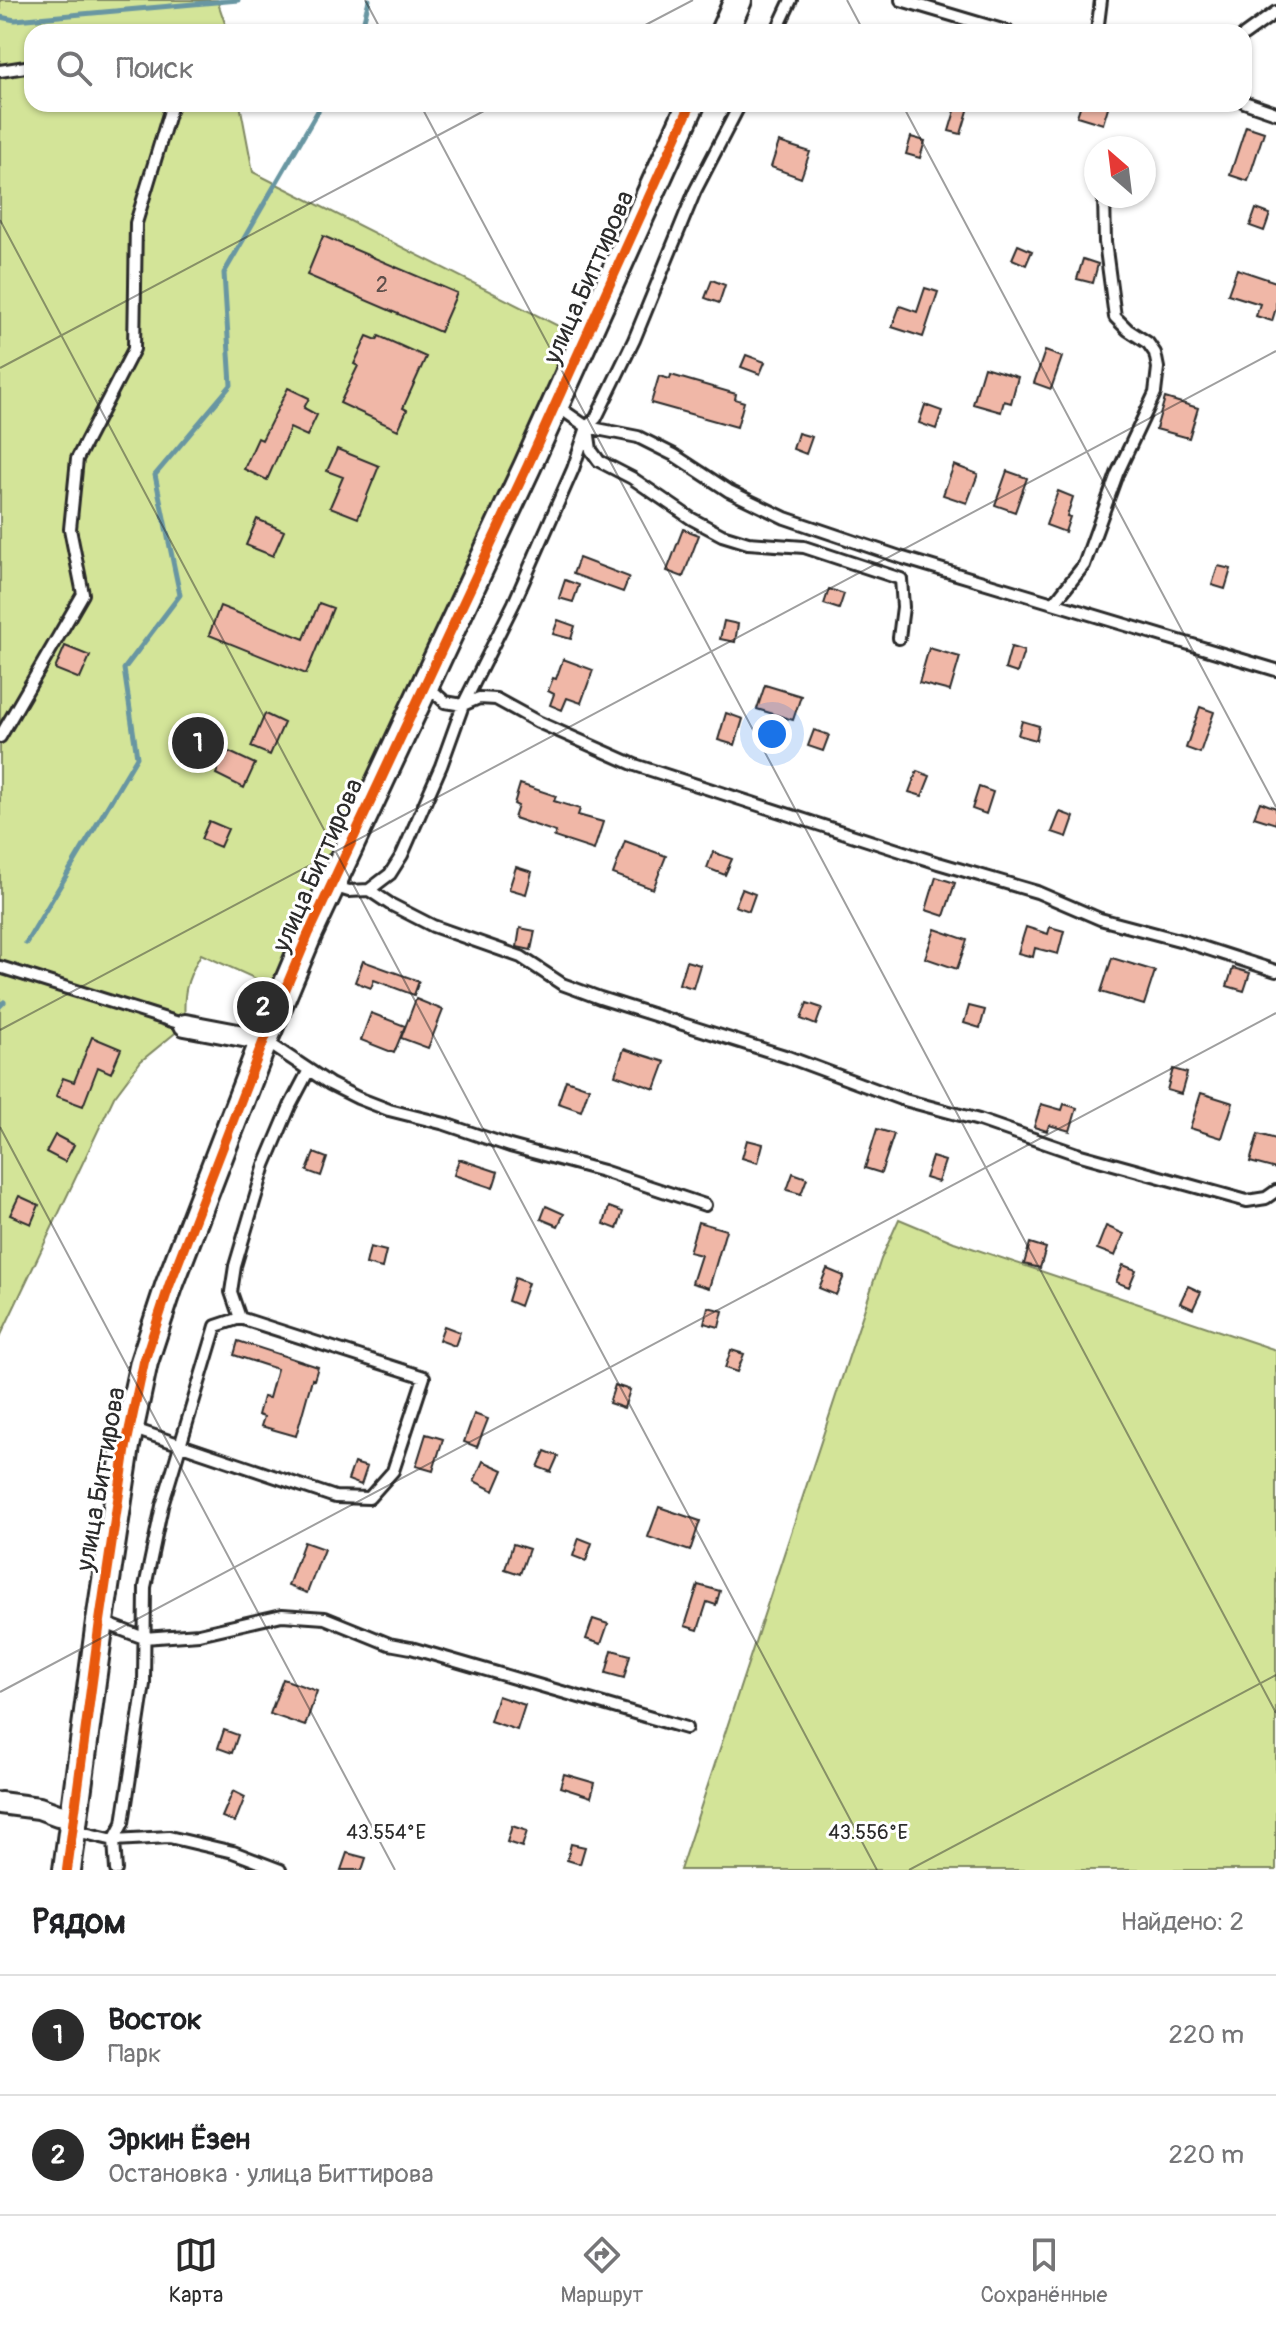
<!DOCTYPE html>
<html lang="ru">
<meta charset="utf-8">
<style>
body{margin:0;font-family:Pangolin,sans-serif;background:#f2f2f2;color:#202124}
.compass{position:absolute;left:1084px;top:136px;width:72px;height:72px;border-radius:50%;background:#fff;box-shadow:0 2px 6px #0004;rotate:332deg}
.you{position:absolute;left:772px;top:734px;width:28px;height:28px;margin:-20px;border:6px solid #fff;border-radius:50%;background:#1a73e8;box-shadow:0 0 0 12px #1a73e833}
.badge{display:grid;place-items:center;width:52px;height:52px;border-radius:50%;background:#2b2b2b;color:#fff;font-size:26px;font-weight:700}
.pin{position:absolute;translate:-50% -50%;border:4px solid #fff;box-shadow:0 2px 8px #0006}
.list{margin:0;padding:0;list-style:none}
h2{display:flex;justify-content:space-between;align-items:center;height:104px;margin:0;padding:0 32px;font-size:34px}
h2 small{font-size:26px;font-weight:400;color:#757577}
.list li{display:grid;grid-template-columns:52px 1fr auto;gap:24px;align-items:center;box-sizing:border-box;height:120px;padding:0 32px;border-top:2px solid #e0e0e0}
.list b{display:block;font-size:30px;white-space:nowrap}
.list p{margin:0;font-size:26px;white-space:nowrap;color:#757577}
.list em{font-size:26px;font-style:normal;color:#757577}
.icon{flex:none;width:44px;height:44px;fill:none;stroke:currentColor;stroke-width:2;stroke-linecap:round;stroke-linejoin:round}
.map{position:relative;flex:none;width:1276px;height:1870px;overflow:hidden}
.search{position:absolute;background:#fff;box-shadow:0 2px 6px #0004;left:24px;right:24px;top:24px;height:88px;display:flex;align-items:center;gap:20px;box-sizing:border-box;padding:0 28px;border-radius:24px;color:#757577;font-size:30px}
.sheet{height:344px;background:#fff}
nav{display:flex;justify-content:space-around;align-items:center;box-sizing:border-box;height:112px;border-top:2px solid #e0e0e0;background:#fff;font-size:22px;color:#757577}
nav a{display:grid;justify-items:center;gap:4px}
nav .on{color:#2b2b2b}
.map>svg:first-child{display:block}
.green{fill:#d3e498;stroke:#7f8862;stroke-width:2}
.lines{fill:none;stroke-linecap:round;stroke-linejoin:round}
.stream{stroke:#6896a2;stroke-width:5}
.building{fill:#f0b7a7;stroke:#2b2b2b;stroke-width:2}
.service-casing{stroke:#2b2b2b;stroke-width:16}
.minor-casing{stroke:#2b2b2b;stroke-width:26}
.tertiary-casing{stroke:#2b2b2b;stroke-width:32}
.service{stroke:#fff;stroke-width:10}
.minor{stroke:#fff;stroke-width:20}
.tertiary{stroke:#fff;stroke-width:26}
.cycleway-casing{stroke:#fff;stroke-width:15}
.cycleway{stroke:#e8590c;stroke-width:10}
.ticks{fill:none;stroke:#2b2b2b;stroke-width:2;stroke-opacity:0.45}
.labels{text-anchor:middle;stroke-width:6;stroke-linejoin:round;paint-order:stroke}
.number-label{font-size:22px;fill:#5c4e4a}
.street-label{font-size:26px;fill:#2b2b2b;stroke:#fff}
.ticks-label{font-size:20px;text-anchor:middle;fill:#2b2b2b;stroke:#fff;stroke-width:6;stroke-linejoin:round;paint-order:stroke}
</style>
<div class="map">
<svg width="1276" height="1870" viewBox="0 0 1276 1870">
<rect width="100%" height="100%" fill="#fff"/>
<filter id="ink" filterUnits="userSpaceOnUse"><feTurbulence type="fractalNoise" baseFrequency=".0125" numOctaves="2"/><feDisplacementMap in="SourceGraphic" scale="16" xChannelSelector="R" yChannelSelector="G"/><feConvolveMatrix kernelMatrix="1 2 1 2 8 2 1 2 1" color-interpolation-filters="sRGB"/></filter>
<g filter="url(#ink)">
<path class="green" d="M 0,0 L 217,0 L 228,32 L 32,32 L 32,104 L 240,104 L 253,172 L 584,339 L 285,992 L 201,954 C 185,982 183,994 185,1025 L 141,1061 L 114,1097 L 0,1337 Z
M 899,1219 L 954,1242 L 1276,1350 L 1276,1870 L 680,1870 L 881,1259 Z"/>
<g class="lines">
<path class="stream" d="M 0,17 L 15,20 L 238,0
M 361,32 L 369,0
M 26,943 L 137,757 L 124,669 L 180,595 L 155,475 L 231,385 L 224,273 L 322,104
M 0,1006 L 4,1002"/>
</g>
<path class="building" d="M 957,104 L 970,104 L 961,134 L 949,131 Z
M 1081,104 L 1109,104 L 1103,124 L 1077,116 Z
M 1246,126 L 1264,132 L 1248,181 L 1230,175 Z
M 911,137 L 925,141 L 920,158 L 906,154 Z
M 779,142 L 810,152 L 801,178 L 771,167 Z
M 1256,209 L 1270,214 L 1264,231 L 1250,226 Z
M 323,236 L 457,293 L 440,332 L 307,275 Z
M 1018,245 L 1032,251 L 1026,265 L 1012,259 Z
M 1083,259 L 1098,264 L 1093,283 L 1077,279 Z
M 1237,269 L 1276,282 L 1276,308 L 1272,321 L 1256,316 L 1260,304 L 1228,294 Z
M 712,280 L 725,285 L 719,303 L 705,298 Z
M 925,288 L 938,292 L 923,337 L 892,327 L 900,306 L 917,312 Z
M 367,336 L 377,340 L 379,336 L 426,357 L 403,408 L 407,410 L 398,430 L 340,403 L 358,366 L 354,364 Z
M 1045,351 L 1062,357 L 1051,389 L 1034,383 Z
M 746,355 L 765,362 L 760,374 L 741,367 Z
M 984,367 L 1018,377 L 1011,403 L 1004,401 L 1001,412 L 973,404 Z
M 671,375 L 736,394 L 735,399 L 744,402 L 737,427 L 651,403 L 659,376 L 670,379 Z
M 288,388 L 309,398 L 304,408 L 317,415 L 307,436 L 290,428 L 267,480 L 244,469 L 258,438 L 262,440 Z
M 1165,398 L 1198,408 L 1189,438 L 1156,429 Z
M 925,405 L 942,411 L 936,429 L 919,423 Z
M 798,433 L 812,437 L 806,454 L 793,449 Z
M 337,449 L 379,466 L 358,518 L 330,507 L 343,477 L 327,471 Z
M 954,465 L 978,474 L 967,503 L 943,495 Z
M 1007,471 L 1027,478 L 1015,512 L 995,505 Z
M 1058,491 L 1073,497 L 1067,516 L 1070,517 L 1065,532 L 1046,525 Z
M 257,519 L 284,531 L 273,556 L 246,545 Z
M 683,529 L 699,535 L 683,577 L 667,571 Z
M 579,558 L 629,577 L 623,592 L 573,574 Z
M 1218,566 L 1231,569 L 1225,589 L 1212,585 Z
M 565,580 L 579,585 L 573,602 L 559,598 Z
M 829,589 L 844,594 L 839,609 L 824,604 Z
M 319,603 L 333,608 L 306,674 L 209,635 L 220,606 L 304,639 Z
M 558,620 L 575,626 L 571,639 L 553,634 Z
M 724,621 L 738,624 L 735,642 L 720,639 Z
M 65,646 L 90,656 L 80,679 L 55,669 Z
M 1011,647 L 1024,651 L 1017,673 L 1005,669 Z
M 929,648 L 960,657 L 950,691 L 919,683 Z
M 563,659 L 593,670 L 581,703 L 567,698 L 562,710 L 550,705 L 554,694 L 548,691 L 553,678 L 556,679 Z
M 765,685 L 801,696 L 793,720 L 757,709 Z
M 1200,707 L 1214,712 L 1200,753 L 1186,748 Z
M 726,713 L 743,719 L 735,745 L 718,740 Z
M 265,714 L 284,723 L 270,755 L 251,747 Z
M 1022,721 L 1039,726 L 1036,740 L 1018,735 Z
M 814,730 L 829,735 L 823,751 L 808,746 Z
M 223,749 L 255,764 L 244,788 L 216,774 L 220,764 L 217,763 Z
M 917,771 L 930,776 L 922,796 L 909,792 Z
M 520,784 L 556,796 L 554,801 L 580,809 L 578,815 L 603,822 L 594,850 L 554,837 L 556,832 L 514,818 L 518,806 L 514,804 Z
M 979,787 L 993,792 L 986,814 L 972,809 Z
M 1260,802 L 1276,808 L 1276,824 L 1254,817 Z
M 1060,812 L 1074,817 L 1067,837 L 1052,832 Z
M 209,821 L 228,829 L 220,847 L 201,839 Z
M 625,841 L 666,856 L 653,889 L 613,874 Z
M 713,852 L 732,859 L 725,875 L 707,868 Z
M 516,867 L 532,872 L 526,894 L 509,889 Z
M 936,877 L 955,883 L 944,916 L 926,910 Z
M 742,889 L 755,894 L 749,911 L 735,906 Z
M 1026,927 L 1048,934 L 1050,927 L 1064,931 L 1058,954 L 1035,948 L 1033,957 L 1018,953 Z
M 520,928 L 535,931 L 531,950 L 517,947 Z
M 935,929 L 967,940 L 957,969 L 925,958 Z
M 1112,958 L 1155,971 L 1144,1005 L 1101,992 Z
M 363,961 L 419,981 L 414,995 L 374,980 L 371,988 L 355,982 Z
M 686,961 L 700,965 L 693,988 L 679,984 Z
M 1233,968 L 1250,973 L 1244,991 L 1227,986 Z
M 416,999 L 443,1010 L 428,1048 L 401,1038 Z
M 807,1003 L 822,1008 L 816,1025 L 801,1019 Z
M 969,1006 L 985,1010 L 980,1028 L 964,1023 Z
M 371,1013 L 405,1026 L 394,1053 L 361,1040 Z
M 92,1037 L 121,1049 L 111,1073 L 98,1067 L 83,1106 L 56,1096 L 63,1078 L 74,1082 Z
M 624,1049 L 665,1062 L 655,1089 L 615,1075 Z
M 1173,1069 L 1187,1073 L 1181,1094 L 1167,1090 Z
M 566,1080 L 589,1088 L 581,1111 L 558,1103 Z
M 1201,1093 L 1233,1103 L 1222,1138 L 1190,1128 Z
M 1041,1104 L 1062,1110 L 1064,1104 L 1077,1108 L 1070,1131 L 1049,1125 L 1047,1131 L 1034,1127 Z
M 877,1129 L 894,1134 L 881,1173 L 865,1168 Z
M 1258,1134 L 1276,1139 L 1276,1169 L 1250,1162 Z
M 55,1135 L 74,1145 L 65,1162 L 46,1152 Z
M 747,1140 L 763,1144 L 758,1163 L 742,1158 Z
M 314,1153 L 327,1158 L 321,1176 L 307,1171 Z
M 932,1157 L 945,1161 L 938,1182 L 925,1178 Z
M 459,1159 L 498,1172 L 493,1188 L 454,1175 Z
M 793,1173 L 807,1178 L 801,1194 L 787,1190 Z
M 19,1196 L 39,1205 L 31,1224 L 10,1215 Z
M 546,1206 L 564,1214 L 558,1226 L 541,1219 Z
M 609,1207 L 623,1212 L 617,1229 L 604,1224 Z
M 698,1222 L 726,1230 L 709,1288 L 692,1283 L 701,1255 L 689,1252 Z
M 1106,1226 L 1124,1234 L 1115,1256 L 1097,1249 Z
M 1030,1243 L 1046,1248 L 1040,1268 L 1024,1264 Z
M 370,1247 L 386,1251 L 382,1268 L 366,1264 Z
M 1123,1265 L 1136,1270 L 1129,1287 L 1116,1282 Z
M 827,1269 L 844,1276 L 836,1295 L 819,1288 Z
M 515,1278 L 528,1283 L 520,1306 L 508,1301 Z
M 1188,1286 L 1201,1292 L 1193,1309 L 1180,1303 Z
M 708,1307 L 723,1311 L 719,1327 L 704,1323 Z
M 444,1326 L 460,1332 L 455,1346 L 439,1340 Z
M 238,1341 L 318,1367 L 314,1380 L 312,1379 L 296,1436 L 261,1426 L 264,1417 L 258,1415 L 263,1397 L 269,1398 L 277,1369 L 234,1355 Z
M 731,1350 L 744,1354 L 737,1372 L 725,1368 Z
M 615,1385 L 630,1390 L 624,1408 L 609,1403 Z
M 474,1414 L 488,1419 L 477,1447 L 464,1442 Z
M 426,1434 L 443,1439 L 433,1471 L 416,1466 Z
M 545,1451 L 558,1456 L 551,1472 L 538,1467 Z
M 483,1461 L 503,1470 L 494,1491 L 474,1481 Z
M 354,1463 L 367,1467 L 361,1485 L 348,1480 Z
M 659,1507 L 700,1521 L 690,1551 L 648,1537 Z
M 579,1538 L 592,1543 L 586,1561 L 573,1556 Z
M 304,1542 L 324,1549 L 307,1593 L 288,1586 Z
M 513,1544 L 529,1549 L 520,1574 L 505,1569 Z
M 698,1585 L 720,1591 L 716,1605 L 707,1602 L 698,1630 L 685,1626 Z
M 593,1619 L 608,1624 L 601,1644 L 586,1639 Z
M 612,1650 L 630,1655 L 624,1678 L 606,1673 Z
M 283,1679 L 317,1691 L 305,1726 L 270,1714 Z
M 498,1696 L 525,1705 L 517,1730 L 490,1721 Z
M 224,1730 L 238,1735 L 232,1753 L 218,1748 Z
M 564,1774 L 595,1783 L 591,1797 L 560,1787 Z
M 233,1791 L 245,1797 L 235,1822 L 222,1817 Z
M 512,1826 L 527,1831 L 522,1847 L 507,1842 Z
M 571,1844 L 585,1847 L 580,1864 L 567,1860 Z
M 347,1853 L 366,1858 L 362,1870 L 341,1870 Z"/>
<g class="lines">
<defs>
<path id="service" d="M 901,0 L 1009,32
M 776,32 L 791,0
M 1097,32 L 1101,0
M 1244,35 L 1276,12
M 0,71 L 32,66
M 1244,102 L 1276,113
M 557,406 L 587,427 L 638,437 L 674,455 L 729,491 L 785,518 L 903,558 L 1276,670
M 588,429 L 591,450 L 599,461 L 632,478 L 692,519 L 722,535 L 748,543 L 804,547 L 901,579 L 903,607 L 899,638
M 1054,603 L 1084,565 L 1117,474 L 1155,393 L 1158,368 L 1155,353 L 1148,343 L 1128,330 L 1115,317 L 1105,242 L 1104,196
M 426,685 L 445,702 L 463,705 L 479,698 L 496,699 L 538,722 L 635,765 L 938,863 L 1037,892 L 1100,919 L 1183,941 L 1276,971
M 0,737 L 83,594 L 70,529 L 77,459 L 134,349 L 136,223 L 172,104
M 333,886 L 349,891 L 369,890 L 390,904 L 433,926 L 521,957 L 562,984 L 600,998 L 788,1057 L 901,1099 L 979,1120 L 1077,1154 L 1247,1201 L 1266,1198 L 1276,1191
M 369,890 L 390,874 L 402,855 L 441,766 L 463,705 L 514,603 L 573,469 L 587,427 L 596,418 L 634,340 L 695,191 L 740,104
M 0,967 L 185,1025
M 264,1040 L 330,1084 L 358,1098 L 389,1110 L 445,1124 L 510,1146 L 603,1171 L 705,1205
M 131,1428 L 335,1497 L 369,1498 L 393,1471 L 424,1377 L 240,1318 L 231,1292 L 235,1266 L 265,1165 L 290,1106 L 309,1070
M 102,1622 L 144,1638 L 199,1634 L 282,1615 L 325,1618 L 389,1644 L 411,1648 L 686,1728
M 72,1830 L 114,1840 L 169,1837 L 233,1852 L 280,1870
M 116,1870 L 114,1840 L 123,1823 L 144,1684 L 145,1587 L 162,1506 L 216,1326 L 240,1318"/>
<path id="minor" d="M 185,1025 L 264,1040
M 0,1803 L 39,1808 L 58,1815 L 74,1817"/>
<path id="tertiary" d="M 724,32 L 738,0
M 67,1870 L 100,1621 L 126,1446 L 144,1362 L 169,1286 L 264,1040 L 308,935 L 528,465 L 691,104"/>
</defs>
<use href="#service" class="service-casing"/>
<use href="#minor" class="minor-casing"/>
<use href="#tertiary" class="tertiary-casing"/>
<use href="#service" class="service"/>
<use href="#minor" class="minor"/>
<use href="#tertiary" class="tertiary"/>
<defs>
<path id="cycleway" d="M 67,1870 L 100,1621 L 126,1446 L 144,1362 L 169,1286 L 264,1040 L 308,935 L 528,465 L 691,104"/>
</defs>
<use href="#cycleway" class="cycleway-casing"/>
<use href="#cycleway" class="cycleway"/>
</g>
</g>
<path class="ticks" d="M 365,0 L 382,32M 847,0 L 864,32M 632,32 L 693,0M 420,104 L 1276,1713M 902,104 L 1276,807M 0,220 L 877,1870M 0,368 L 497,104M 0,1030 L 1276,351M 0,1127 L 395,1870M 0,1692 L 1276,1013M 909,1870 L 1276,1675"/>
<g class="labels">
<g class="number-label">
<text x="382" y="292">2</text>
</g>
<g class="street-label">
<text transform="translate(588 277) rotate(-66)" y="9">улица Биттирова</text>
<text transform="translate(317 865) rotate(-66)" y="9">улица Биттирова</text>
<text transform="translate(100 1479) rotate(-80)" y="9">улица Биттирова</text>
</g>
</g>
<g class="ticks-label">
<text x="386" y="1839">43.554°E</text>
<text x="868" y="1839">43.556°E</text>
</g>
</svg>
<svg class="compass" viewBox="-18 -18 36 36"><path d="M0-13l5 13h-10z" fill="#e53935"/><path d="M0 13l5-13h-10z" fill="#757577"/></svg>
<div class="you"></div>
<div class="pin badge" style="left:198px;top:743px">1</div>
<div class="pin badge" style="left:263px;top:1007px">2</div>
<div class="search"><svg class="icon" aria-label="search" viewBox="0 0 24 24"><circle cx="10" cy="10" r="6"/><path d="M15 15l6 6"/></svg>Поиск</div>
</div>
<section class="sheet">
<h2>Рядом<small>Найдено: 2</small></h2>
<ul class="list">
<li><span class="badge">1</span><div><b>Восток</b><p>Парк</p></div><em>220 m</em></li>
<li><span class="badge">2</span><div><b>Эркин Ёзен</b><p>Остановка · улица Биттирова</p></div><em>220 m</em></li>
</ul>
</section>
<nav>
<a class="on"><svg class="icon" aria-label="map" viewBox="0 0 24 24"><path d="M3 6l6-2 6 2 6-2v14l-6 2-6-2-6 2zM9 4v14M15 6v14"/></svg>Карта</a>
<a><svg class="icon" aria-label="directions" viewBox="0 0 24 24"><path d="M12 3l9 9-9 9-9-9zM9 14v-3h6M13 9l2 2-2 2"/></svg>Маршрут</a>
<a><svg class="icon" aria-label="saved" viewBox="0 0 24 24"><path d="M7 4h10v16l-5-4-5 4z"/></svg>Сохранённые</a>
</nav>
